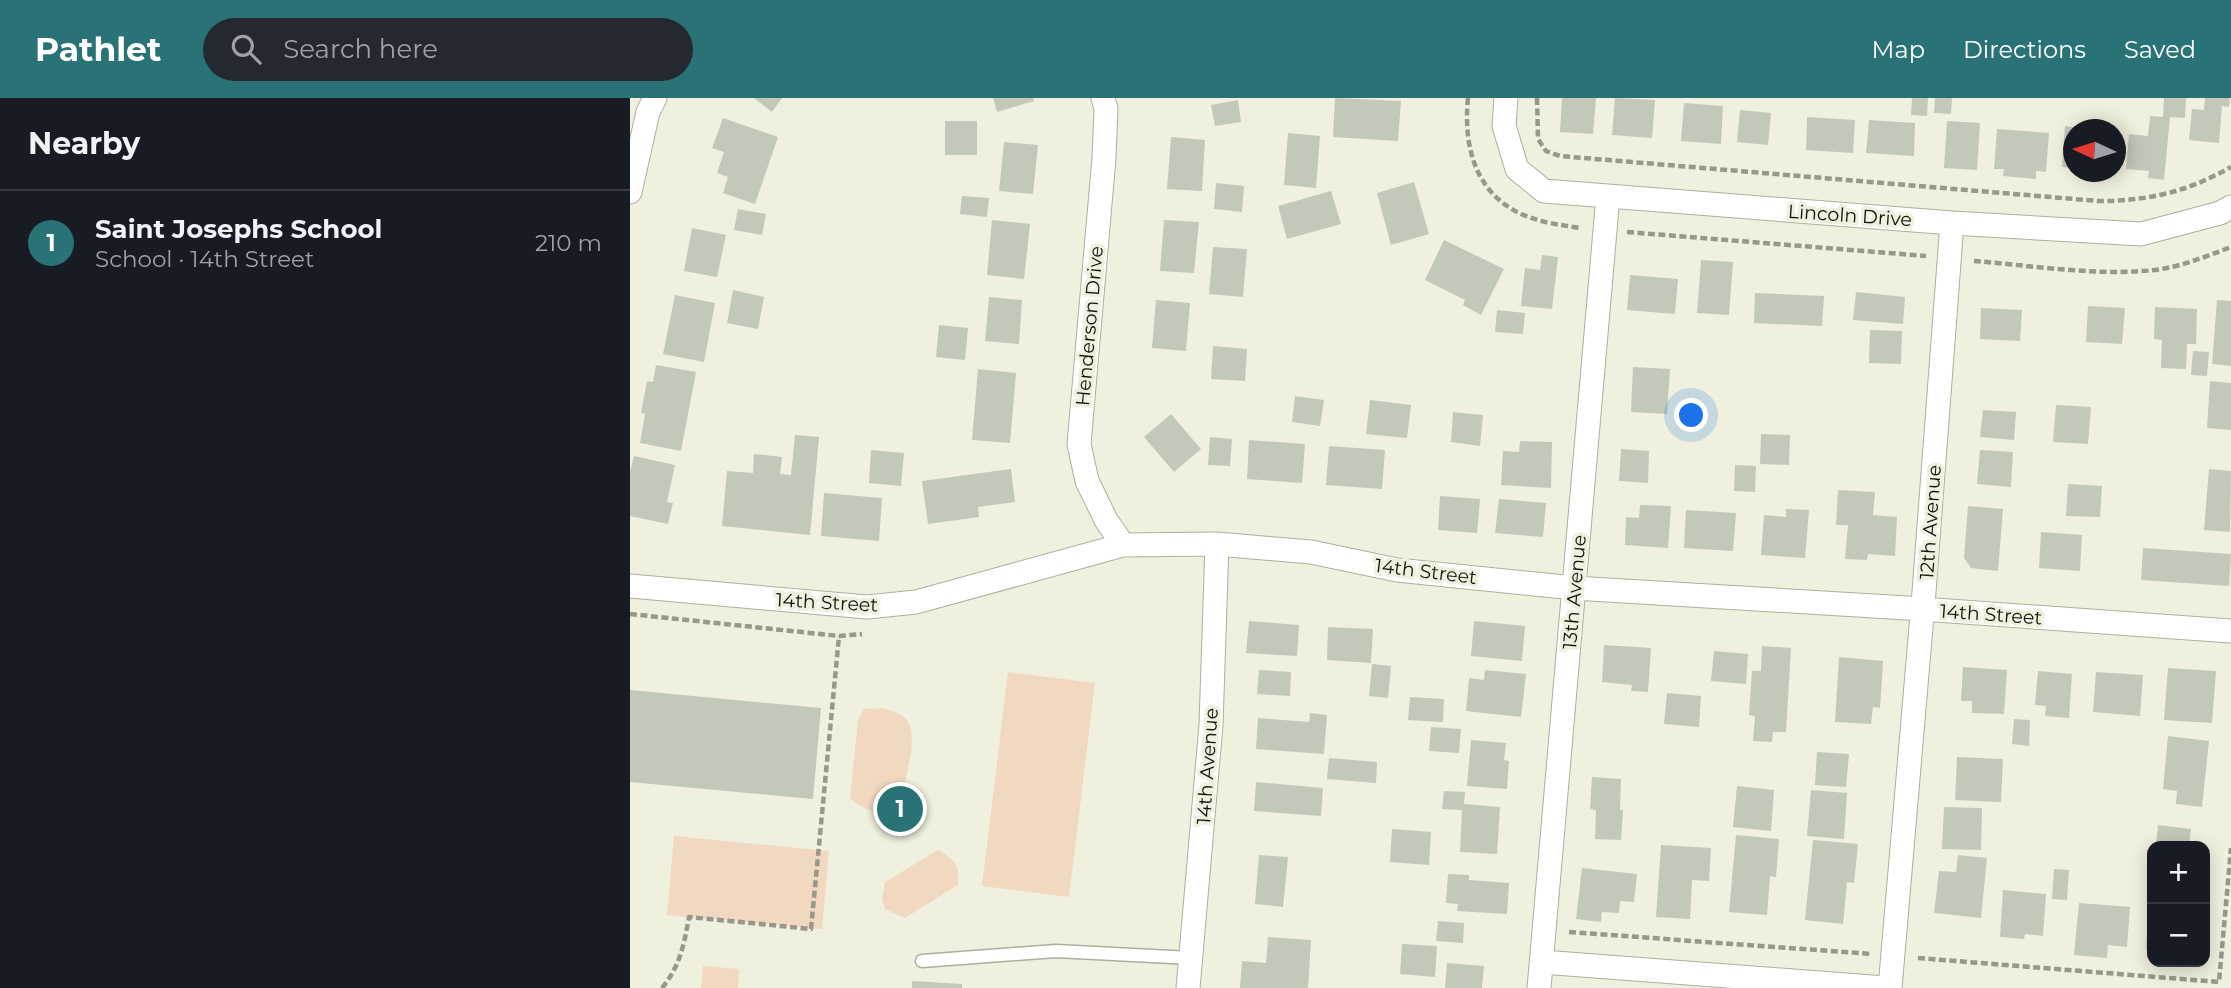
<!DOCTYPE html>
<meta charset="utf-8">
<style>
body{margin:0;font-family:Montserrat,sans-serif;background:#242831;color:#f1f3f6}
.controls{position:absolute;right:21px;bottom:21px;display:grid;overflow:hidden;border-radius:14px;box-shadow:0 4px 18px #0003}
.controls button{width:63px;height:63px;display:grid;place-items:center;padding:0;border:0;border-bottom:2px solid #363941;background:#171b24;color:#f1f3f6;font:35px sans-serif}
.compass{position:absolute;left:1433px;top:21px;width:63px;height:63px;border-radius:50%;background:#171b24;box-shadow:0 4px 18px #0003;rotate:274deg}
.you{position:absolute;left:1062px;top:318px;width:24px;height:24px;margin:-18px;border:5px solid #fff;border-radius:50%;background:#1a73e8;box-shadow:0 0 0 10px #1a73e833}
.badge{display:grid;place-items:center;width:46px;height:46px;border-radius:50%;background:#297377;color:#fff;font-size:23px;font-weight:700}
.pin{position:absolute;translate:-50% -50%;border:4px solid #fff;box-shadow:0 2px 7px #0006}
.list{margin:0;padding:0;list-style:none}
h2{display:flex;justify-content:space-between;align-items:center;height:91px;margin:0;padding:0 28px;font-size:30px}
h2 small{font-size:23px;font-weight:400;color:#9ea1a6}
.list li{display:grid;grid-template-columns:46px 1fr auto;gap:21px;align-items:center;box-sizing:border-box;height:105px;padding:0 28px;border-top:2px solid #363941}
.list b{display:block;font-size:26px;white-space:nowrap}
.list p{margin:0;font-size:23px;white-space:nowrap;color:#9ea1a6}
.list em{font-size:23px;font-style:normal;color:#9ea1a6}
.icon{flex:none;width:38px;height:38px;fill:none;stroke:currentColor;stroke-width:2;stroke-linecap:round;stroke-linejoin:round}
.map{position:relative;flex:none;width:1601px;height:890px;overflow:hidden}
header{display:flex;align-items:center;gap:42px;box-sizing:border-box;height:98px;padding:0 35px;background:#297377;color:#fff}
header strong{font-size:33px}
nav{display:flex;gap:38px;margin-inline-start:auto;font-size:24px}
.search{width:490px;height:63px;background:#242831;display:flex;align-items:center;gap:18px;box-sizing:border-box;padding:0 24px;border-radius:38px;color:#9ea1a6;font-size:26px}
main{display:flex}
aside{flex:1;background:#171b24}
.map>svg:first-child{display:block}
.green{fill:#f0d9c0}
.building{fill:#c2c9b9}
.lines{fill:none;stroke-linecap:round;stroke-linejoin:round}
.service-casing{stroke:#aeae9d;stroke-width:15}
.minor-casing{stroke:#aeae9d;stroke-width:25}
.path{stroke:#97978a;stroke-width:4.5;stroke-dasharray:7 3.5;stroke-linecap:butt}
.service{stroke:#fff;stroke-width:12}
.minor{stroke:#fff;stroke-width:23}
.labels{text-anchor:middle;stroke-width:7;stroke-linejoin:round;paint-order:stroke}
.street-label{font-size:19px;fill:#12120c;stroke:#f0f0de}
</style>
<header>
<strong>Pathlet</strong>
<div class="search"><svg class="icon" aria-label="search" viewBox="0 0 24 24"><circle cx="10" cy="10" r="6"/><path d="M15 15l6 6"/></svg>Search here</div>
<nav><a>Map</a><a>Directions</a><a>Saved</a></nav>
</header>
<main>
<aside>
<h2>Nearby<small></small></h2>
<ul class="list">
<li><span class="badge">1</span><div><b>Saint Josephs School</b><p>School · 14th Street</p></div><em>210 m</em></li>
</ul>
</aside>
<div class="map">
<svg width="1601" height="890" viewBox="0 0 1601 890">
<rect width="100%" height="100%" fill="#f0f0de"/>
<path class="green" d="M 378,574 L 465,585 L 439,799 L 352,788 Z
M 252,610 C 262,613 275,616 279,626 C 285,638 280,662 277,675 C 275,683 274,694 270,701 C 260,723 233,713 220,700 L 228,622 L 234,611 Z
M 44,738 L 199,753 L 192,831 L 37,817 Z
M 308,752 C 327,764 329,764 328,787 L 275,820 L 255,811 L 252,801 L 255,784 Z
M 73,868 L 109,871 L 108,890 L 71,890 Z"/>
<path class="building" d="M 124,0 L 152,0 L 142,14 Z
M 363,0 L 403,0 L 404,3 L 367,14 Z
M 705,0 L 771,3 L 768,43 L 703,39 Z
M 932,0 L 966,0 L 963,36 L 930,34 Z
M 985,0 L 1025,2 L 1022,40 L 982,37 Z
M 1282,0 L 1298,0 L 1297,18 L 1281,17 Z
M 1305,0 L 1322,0 L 1321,16 L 1304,15 Z
M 1534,0 L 1556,0 L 1555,20 L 1540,19 L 1534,82 L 1518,80 L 1519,73 L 1496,71 L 1499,36 L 1518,38 L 1520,18 L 1533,19 Z
M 1575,0 L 1600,0 L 1599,9 L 1592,8 L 1589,45 L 1559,42 L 1562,11 L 1574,12 Z
M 608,2 L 611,24 L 585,28 L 581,7 Z
M 1054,5 L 1093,8 L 1091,46 L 1051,43 Z
M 1110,12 L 1141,15 L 1138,47 L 1107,44 Z
M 1177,19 L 1225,22 L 1223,55 L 1176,52 Z
M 93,20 L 148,39 L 125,106 L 93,95 L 98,79 L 87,75 L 94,54 L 82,50 Z
M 1239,22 L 1285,25 L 1284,58 L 1236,55 Z
M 315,23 L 347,23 L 347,57 L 315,57 Z
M 1317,23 L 1350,25 L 1347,72 L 1314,70 Z
M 1435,28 L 1450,30 L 1450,32 L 1444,32 L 1444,70 L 1432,69 Z
M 1367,31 L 1419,35 L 1416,74 L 1406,73 L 1406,81 L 1373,78 L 1374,71 L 1364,71 Z
M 658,35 L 690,38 L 686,90 L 654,87 Z
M 541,39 L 575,42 L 572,93 L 537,91 Z
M 374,44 L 408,47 L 403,96 L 369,93 Z
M 784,84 L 799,136 L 761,147 L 747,95 Z
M 586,85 L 614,88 L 612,114 L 584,111 Z
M 701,93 L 711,126 L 657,141 L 648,108 Z
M 332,98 L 359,100 L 357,119 L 330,116 Z
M 108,111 L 136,116 L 132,137 L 104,132 Z
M 362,122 L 400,126 L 394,181 L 357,177 Z
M 534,122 L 569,124 L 564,175 L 530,173 Z
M 62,130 L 96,137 L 87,179 L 54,173 Z
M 814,142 L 874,171 L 851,217 L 833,207 L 835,202 L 795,182 Z
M 583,149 L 617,151 L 613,199 L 579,196 Z
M 912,157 L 928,159 L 922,211 L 891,208 L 895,170 L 910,172 Z
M 1071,162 L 1103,164 L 1099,217 L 1067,215 Z
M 1000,177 L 1048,181 L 1045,216 L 997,212 Z
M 103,192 L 134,199 L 128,231 L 97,225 Z
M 1226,194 L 1275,199 L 1273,226 L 1223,222 Z
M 1125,195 L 1194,198 L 1192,228 L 1124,225 Z
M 45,197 L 85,205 L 74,264 L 33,256 Z
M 359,199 L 392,202 L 389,246 L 355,243 Z
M 526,202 L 560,205 L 556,253 L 522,250 Z
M 1587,202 L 1601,203 L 1601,268 L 1582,266 Z
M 1458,208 L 1495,210 L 1492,246 L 1456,244 Z
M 1525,209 L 1567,211 L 1566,246 L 1557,246 L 1556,271 L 1531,270 L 1532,242 L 1524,241 Z
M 1351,210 L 1392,212 L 1390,243 L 1350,241 Z
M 867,212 L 895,215 L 893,236 L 865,234 Z
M 309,227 L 338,230 L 335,262 L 306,259 Z
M 1240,232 L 1272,233 L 1271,266 L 1239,265 Z
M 583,248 L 617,251 L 615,283 L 581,281 Z
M 1563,253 L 1579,254 L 1577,278 L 1561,277 Z
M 26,267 L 66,274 L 51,353 L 10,345 L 15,316 L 11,315 L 17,283 L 23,284 Z
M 1003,269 L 1040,271 L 1037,316 L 1001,314 Z
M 348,271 L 386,275 L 380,345 L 342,342 Z
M 1580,283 L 1601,285 L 1601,332 L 1577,330 Z
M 665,298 L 694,302 L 690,328 L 662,324 Z
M 740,302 L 781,307 L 777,340 L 736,336 Z
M 1426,307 L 1461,309 L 1458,346 L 1423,344 Z
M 1353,312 L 1386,314 L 1384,342 L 1350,339 Z
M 823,314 L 853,317 L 850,348 L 821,344 Z
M 541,316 L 571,351 L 544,374 L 514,339 Z
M 1131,336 L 1160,337 L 1159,367 L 1130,366 Z
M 165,337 L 189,339 L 180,437 L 92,428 L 97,373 L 123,375 L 124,356 L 152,359 L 150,376 L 161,377 Z
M 580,339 L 602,341 L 600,368 L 578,367 Z
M 619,342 L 675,346 L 672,385 L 617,381 Z
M 890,343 L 922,344 L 921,390 L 871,387 L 873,353 L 889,354 Z
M 699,348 L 755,352 L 752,391 L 696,387 Z
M 991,351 L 1019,353 L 1018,385 L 989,383 Z
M 241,352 L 274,355 L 271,388 L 239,385 Z
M 1350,352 L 1383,354 L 1381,389 L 1347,386 Z
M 4,358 L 45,367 L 37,404 L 43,405 L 38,426 L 0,418 L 0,374 Z
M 1105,367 L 1126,368 L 1125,394 L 1104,393 Z
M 381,371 L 385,404 L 348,409 L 349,419 L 298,426 L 292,383 Z
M 1579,371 L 1601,373 L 1600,434 L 1574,432 Z
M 1438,386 L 1472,388 L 1470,419 L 1436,418 Z
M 1208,392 L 1245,394 L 1243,417 L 1267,419 L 1265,458 L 1238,456 L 1237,462 L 1215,461 L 1218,427 L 1206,427 Z
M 194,395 L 252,400 L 249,443 L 191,438 Z
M 810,398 L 850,401 L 847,435 L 808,432 Z
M 869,401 L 916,405 L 913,439 L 865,435 Z
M 1010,407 L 1041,408 L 1038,450 L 995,447 L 996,419 L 1009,420 Z
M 1338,408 L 1373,411 L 1368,473 L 1341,470 L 1334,460 Z
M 1156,411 L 1179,412 L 1175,460 L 1131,457 L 1134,417 L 1156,419 Z
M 1056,412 L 1106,415 L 1103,453 L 1054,450 Z
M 1411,434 L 1452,437 L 1450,473 L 1409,470 Z
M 1513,450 L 1601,456 L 1599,488 L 1511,482 Z
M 619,523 L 669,527 L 667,558 L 616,555 Z
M 844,523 L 895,528 L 892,563 L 841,558 Z
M 698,529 L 743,531 L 741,565 L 697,562 Z
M 974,547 L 1021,550 L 1018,594 L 1001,593 L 1002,587 L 972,584 Z
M 1132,548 L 1161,550 L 1156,634 L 1143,634 L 1142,644 L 1123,643 L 1125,618 L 1119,617 L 1122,573 L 1131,573 Z
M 1084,553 L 1118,556 L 1116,586 L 1081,583 Z
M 1209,559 L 1253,563 L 1250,610 L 1243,609 L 1241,626 L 1205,624 Z
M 742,566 L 761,568 L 758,600 L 739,598 Z
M 1333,569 L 1377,572 L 1374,616 L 1342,615 L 1342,603 L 1331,603 Z
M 1538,570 L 1586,573 L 1582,625 L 1534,622 Z
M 629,572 L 661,574 L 660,598 L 627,596 Z
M 855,572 L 896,576 L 891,619 L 836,613 L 839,580 L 854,582 Z
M 1408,573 L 1442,576 L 1439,620 L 1415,618 L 1416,608 L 1405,607 Z
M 1466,574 L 1513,577 L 1510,618 L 1463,614 Z
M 0,592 L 191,610 L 183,701 L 0,684 Z
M 1037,595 L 1071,598 L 1069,629 L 1034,626 Z
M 780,599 L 814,601 L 813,624 L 778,622 Z
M 680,615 L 697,617 L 694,656 L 626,651 L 628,620 L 679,624 Z
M 1384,621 L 1400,622 L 1399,648 L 1382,646 Z
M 801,629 L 831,631 L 829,655 L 799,653 Z
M 1538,638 L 1579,643 L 1572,709 L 1546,706 L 1547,693 L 1533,691 Z
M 841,642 L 876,645 L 874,662 L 879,663 L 877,691 L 837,688 Z
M 1187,654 L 1219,656 L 1216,689 L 1185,687 Z
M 1327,659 L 1373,661 L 1371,704 L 1325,702 Z
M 699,660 L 747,664 L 746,685 L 697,681 Z
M 962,679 L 991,681 L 990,712 L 993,712 L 991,742 L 965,741 L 966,712 L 960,711 Z
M 626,684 L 693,690 L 691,718 L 624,713 Z
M 1107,688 L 1144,692 L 1141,733 L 1103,729 Z
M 1181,692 L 1217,695 L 1214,741 L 1177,738 Z
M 814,693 L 835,694 L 834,706 L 870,709 L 867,756 L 830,754 L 832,712 L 812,711 Z
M 1314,709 L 1352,710 L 1351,752 L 1312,751 Z
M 1528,727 L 1561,731 L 1559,748 L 1526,748 Z
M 762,731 L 801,734 L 799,767 L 760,764 Z
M 1106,737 L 1149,741 L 1146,779 L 1140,778 L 1137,817 L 1099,814 Z
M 1183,742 L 1228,746 L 1224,785 L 1217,784 L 1213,826 L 1175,822 Z
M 1031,747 L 1081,750 L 1079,783 L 1062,782 L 1060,821 L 1026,819 Z
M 629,757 L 658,759 L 653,809 L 625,806 Z
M 1328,757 L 1357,760 L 1351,820 L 1304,815 L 1309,773 L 1326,774 Z
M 952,770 L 1007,776 L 1004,804 L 990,803 L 989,815 L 972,814 L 971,824 L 946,821 Z
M 1424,771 L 1439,772 L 1437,802 L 1422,801 Z
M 818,776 L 839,777 L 839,782 L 879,785 L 877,816 L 827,813 L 828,806 L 816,805 Z
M 1373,792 L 1416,796 L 1413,838 L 1395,836 L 1394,841 L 1370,839 Z
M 1520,797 L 1522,798 L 1522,851 L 1516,851 Z
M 1449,805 L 1500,809 L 1497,849 L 1478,847 L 1477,860 L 1444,857 Z
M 808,823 L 834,825 L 833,845 L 806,843 Z
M 638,839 L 681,842 L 678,890 L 610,890 L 612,863 L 636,865 Z
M 772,846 L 807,848 L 805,879 L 770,876 Z
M 817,865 L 854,868 L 852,890 L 815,890 Z
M 282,883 L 332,886 L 332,890 L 282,890 Z"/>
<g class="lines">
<defs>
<path id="service" d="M 292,863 L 426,853 L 561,860"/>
<path id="minor" d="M 473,0 L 476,11 L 474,60 L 449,346 L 457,383 L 476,422 L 493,447
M 876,0 L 874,28 L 887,71 L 914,93 L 1322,125 L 1511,136 L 1590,115 L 1601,109
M 0,94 L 18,14 L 25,0
M 0,488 L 237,509 L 286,504 L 493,447 L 587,446 L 681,454 L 767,472 L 944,490 L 1277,510 L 1601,533
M 912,864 L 1255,890
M 558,890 L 581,627 L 587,446
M 909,890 L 978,98
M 1260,890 L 1294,494 L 1322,125"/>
</defs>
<use href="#service" class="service-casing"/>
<use href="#minor" class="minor-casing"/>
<path class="path" d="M 838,0 C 833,50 846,98 896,118 C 913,125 932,127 950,130
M 907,0 L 908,41 L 916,53 L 930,58 L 1468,103 C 1518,103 1557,94 1601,69
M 997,134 L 1296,158
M 1344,163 C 1397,167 1459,177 1512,173 C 1543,172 1572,160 1601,149
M 0,516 L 209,538 L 232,536
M 939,834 L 1241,856
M 1288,860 L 1589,884 L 1601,750
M 32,890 C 50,868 54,847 59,819 L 181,831 L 209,538"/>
<use href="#service" class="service"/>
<use href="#minor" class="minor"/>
</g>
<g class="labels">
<g class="street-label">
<text transform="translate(1220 117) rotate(4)" y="7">Lincoln Drive</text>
<text transform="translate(459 228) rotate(-85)" y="7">Henderson Drive</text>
<text transform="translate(1300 424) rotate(-86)" y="7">12th Avenue</text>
<text transform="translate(796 473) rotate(7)" y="7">14th Street</text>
<text transform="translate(944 494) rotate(-85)" y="7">13th Avenue</text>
<text transform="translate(197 504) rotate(3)" y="7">14th Street</text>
<text transform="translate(1361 516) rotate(4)" y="7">14th Street</text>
<text transform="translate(577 668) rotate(-86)" y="7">14th Avenue</text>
</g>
</g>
</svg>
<div class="controls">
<button>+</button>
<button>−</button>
</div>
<svg class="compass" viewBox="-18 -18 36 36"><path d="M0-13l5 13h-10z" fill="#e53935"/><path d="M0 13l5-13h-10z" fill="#9ea1a6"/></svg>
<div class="you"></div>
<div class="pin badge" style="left:270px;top:711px">1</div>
</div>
</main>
